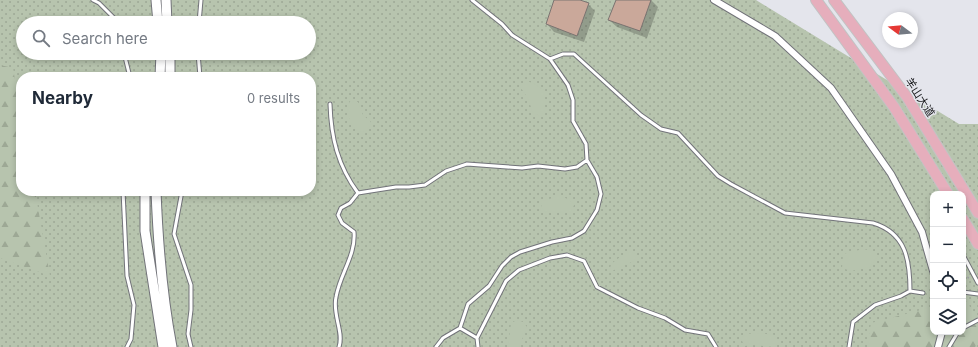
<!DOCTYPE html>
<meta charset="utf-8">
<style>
body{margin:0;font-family:Inter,"Noto Sans SC",sans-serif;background:#f6f6f7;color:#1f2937}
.controls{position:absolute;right:12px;bottom:12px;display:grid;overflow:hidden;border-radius:8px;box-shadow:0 2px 6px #0003}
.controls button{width:36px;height:36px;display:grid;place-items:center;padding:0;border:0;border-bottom:1px solid #e0e1e3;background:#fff;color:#1f2937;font:20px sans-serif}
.compass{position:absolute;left:882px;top:12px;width:36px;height:36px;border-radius:50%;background:#fff;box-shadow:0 2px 6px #0003;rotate:286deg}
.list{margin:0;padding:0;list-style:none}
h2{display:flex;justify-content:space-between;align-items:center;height:52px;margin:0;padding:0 16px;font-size:17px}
h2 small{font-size:13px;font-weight:400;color:#747a83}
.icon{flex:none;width:22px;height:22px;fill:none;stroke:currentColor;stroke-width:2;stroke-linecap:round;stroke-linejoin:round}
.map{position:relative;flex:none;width:978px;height:347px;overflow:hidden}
.search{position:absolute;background:#fff;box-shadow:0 2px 6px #0003;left:16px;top:16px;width:300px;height:44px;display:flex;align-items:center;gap:10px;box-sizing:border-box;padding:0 14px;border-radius:22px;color:#747a83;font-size:15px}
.panel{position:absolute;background:#fff;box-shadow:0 2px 6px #0003;left:16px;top:72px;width:300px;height:124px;border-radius:16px}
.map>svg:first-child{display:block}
.grass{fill:url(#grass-dots);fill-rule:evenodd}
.forest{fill:url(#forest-firs)}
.park{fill:#b7c4ae}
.shadow{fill:#0003}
.building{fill:#caa89a;stroke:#7a7471}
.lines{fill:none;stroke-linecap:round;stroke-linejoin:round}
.lane-casing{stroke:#727379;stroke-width:5}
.street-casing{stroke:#727379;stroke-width:8}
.secondary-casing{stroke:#727379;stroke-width:11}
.primary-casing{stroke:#c2c3c3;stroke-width:12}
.path{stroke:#a3a4aa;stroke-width:1.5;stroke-dasharray:2 3;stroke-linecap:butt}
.lane{stroke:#fff;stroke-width:3}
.street{stroke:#fff;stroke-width:6}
.secondary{stroke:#fff;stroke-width:9}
.primary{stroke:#e6aebc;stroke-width:10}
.labels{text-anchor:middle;stroke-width:3;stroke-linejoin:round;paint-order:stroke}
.street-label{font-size:11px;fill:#161719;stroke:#e4e5ec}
</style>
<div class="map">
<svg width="978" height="347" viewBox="0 0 978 347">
<defs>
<pattern id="grass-dots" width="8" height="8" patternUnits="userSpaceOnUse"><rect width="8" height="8" fill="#b7c4ae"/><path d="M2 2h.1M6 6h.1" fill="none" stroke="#9da895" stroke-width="1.8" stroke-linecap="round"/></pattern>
<pattern id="forest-firs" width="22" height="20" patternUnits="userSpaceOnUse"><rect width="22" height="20" fill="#b7c4ae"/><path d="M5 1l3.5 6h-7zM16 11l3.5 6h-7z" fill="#9da895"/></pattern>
</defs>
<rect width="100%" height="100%" fill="#e4e5ec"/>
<path class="grass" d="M 0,0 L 756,0 L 959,124 L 978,124 L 978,347 L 0,347 ZM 23,23 L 309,23 L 309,53 L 23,53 ZM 21,77 L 311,77 L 311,191 L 21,191 ZM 933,194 L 963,194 L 963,332 L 933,332 Z"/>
<path class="forest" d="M 0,65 L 13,68 L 21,114 L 21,191 L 35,191 L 50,276 L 0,258 Z
M 965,299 L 978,318 L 978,342 L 975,347 L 867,347 L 871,323 L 933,307 L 933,332 L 963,332 L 963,300 Z"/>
<path class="park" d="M 526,81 L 533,83 L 545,91 L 545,110 L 542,116 C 531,114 532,110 529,101 C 527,96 523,91 520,87 Z
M 350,101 L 358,102 L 363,115 L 371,122 C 364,147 341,120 350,101 Z
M 556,197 C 565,197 569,198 574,205 L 571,212 L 547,213 L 541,208 L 542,201 Z
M 863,249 L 873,251 L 878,256 L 870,267 L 851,271 L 842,268 L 843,254 Z
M 631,252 L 637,255 L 634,261 L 612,271 L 610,269 L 611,264 L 624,254 Z
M 517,320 L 523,322 L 527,327 L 519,347 L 508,347 L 511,323 Z
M 758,333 L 775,335 L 779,343 L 774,347 L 752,345 L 744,346 L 741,338 L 746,334 Z"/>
<path class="shadow" d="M 555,0 L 577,0 L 588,4 L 595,11 L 584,42 L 554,32 L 547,24 Z
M 617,0 L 651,0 L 658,7 L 647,38 L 617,27 L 609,20 Z"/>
<path class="building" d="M 554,0 L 580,0 L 589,3 L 577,36 L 546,24 Z
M 616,0 L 651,0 L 640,31 L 608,20 Z"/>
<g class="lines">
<defs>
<path id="lane" d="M 93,0 L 99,3 L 119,23
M 472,0 L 502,24 L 512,35 L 550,59 L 563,54 L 574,54 L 641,115 L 661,129 L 678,133 L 718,176 L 731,184 L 785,213 L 873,223 C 906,233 910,260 910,291
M 199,23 L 201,0
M 124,53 L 130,77
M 198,53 L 200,77
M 550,59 L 568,85 L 573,100 L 573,121 L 586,144 L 587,160
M 330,104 C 331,138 338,166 358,193
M 123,191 L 127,276 L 134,305 L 131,339 L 127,347
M 182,191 L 174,234 L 191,285 L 191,310 L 188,334 L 191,347
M 963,255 L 978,283
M 963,292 L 978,294
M 460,328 L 477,338
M 963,328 L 978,320
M 339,347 C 344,332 332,314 336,297 C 340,274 356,255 354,232 L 342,223 L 338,215 L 341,208 L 350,203 L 358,193 L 396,187 L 409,187 L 425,185 L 446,171 L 467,164 L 522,168 L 538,166 L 565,169 L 577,167 L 587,160 L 597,177 L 601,194 L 597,210 L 584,231 L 572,238 L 552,242 L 520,252 L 511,257 L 502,266 L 489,286 L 468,304 L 460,328 L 443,338 L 436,347
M 478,347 L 477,338 L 506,281 L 519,270 L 550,258 L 567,255 L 584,261 L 597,287 L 638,308 L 665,318 L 685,330 L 708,334 L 716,347
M 849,347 L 853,322 L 875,305 L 901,296 L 910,291 L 923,293
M 949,347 L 958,332"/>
<path id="street" d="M 714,0 L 775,36 L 831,88 L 891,174 L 922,232 L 933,271
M 938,347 L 942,332"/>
<path id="secondary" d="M 156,0 L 158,23
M 166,0 L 167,23
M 170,53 L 170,77
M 160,77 L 161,53
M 145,191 L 145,231 L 163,347
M 156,191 C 158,243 162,295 172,347"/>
<path id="primary" d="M 816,0 L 894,107 L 948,194
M 834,0 L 907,97 L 978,213
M 963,219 L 978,244"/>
</defs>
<use href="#lane" class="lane-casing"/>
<use href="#street" class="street-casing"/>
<use href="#secondary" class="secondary-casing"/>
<use href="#primary" class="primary-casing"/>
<path class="path" d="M 963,275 L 969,278
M 931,313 L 933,307"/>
<use href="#lane" class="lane"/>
<use href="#street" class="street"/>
<use href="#secondary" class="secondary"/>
<use href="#primary" class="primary"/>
</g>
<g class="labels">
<g class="street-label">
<text transform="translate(920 97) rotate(57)" y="4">羊山大道</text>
</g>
</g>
</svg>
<div class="controls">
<button>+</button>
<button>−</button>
<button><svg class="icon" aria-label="locate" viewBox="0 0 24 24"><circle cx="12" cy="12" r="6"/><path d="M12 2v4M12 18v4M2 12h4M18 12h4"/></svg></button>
<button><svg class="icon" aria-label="layers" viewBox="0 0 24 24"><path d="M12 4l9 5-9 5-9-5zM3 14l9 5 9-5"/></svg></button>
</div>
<svg class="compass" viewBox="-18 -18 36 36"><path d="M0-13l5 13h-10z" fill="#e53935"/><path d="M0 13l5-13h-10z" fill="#747a83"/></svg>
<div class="search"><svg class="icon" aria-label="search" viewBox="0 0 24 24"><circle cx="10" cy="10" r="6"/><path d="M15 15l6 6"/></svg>Search here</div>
<section class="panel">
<h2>Nearby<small>0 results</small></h2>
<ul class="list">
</ul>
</section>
</div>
